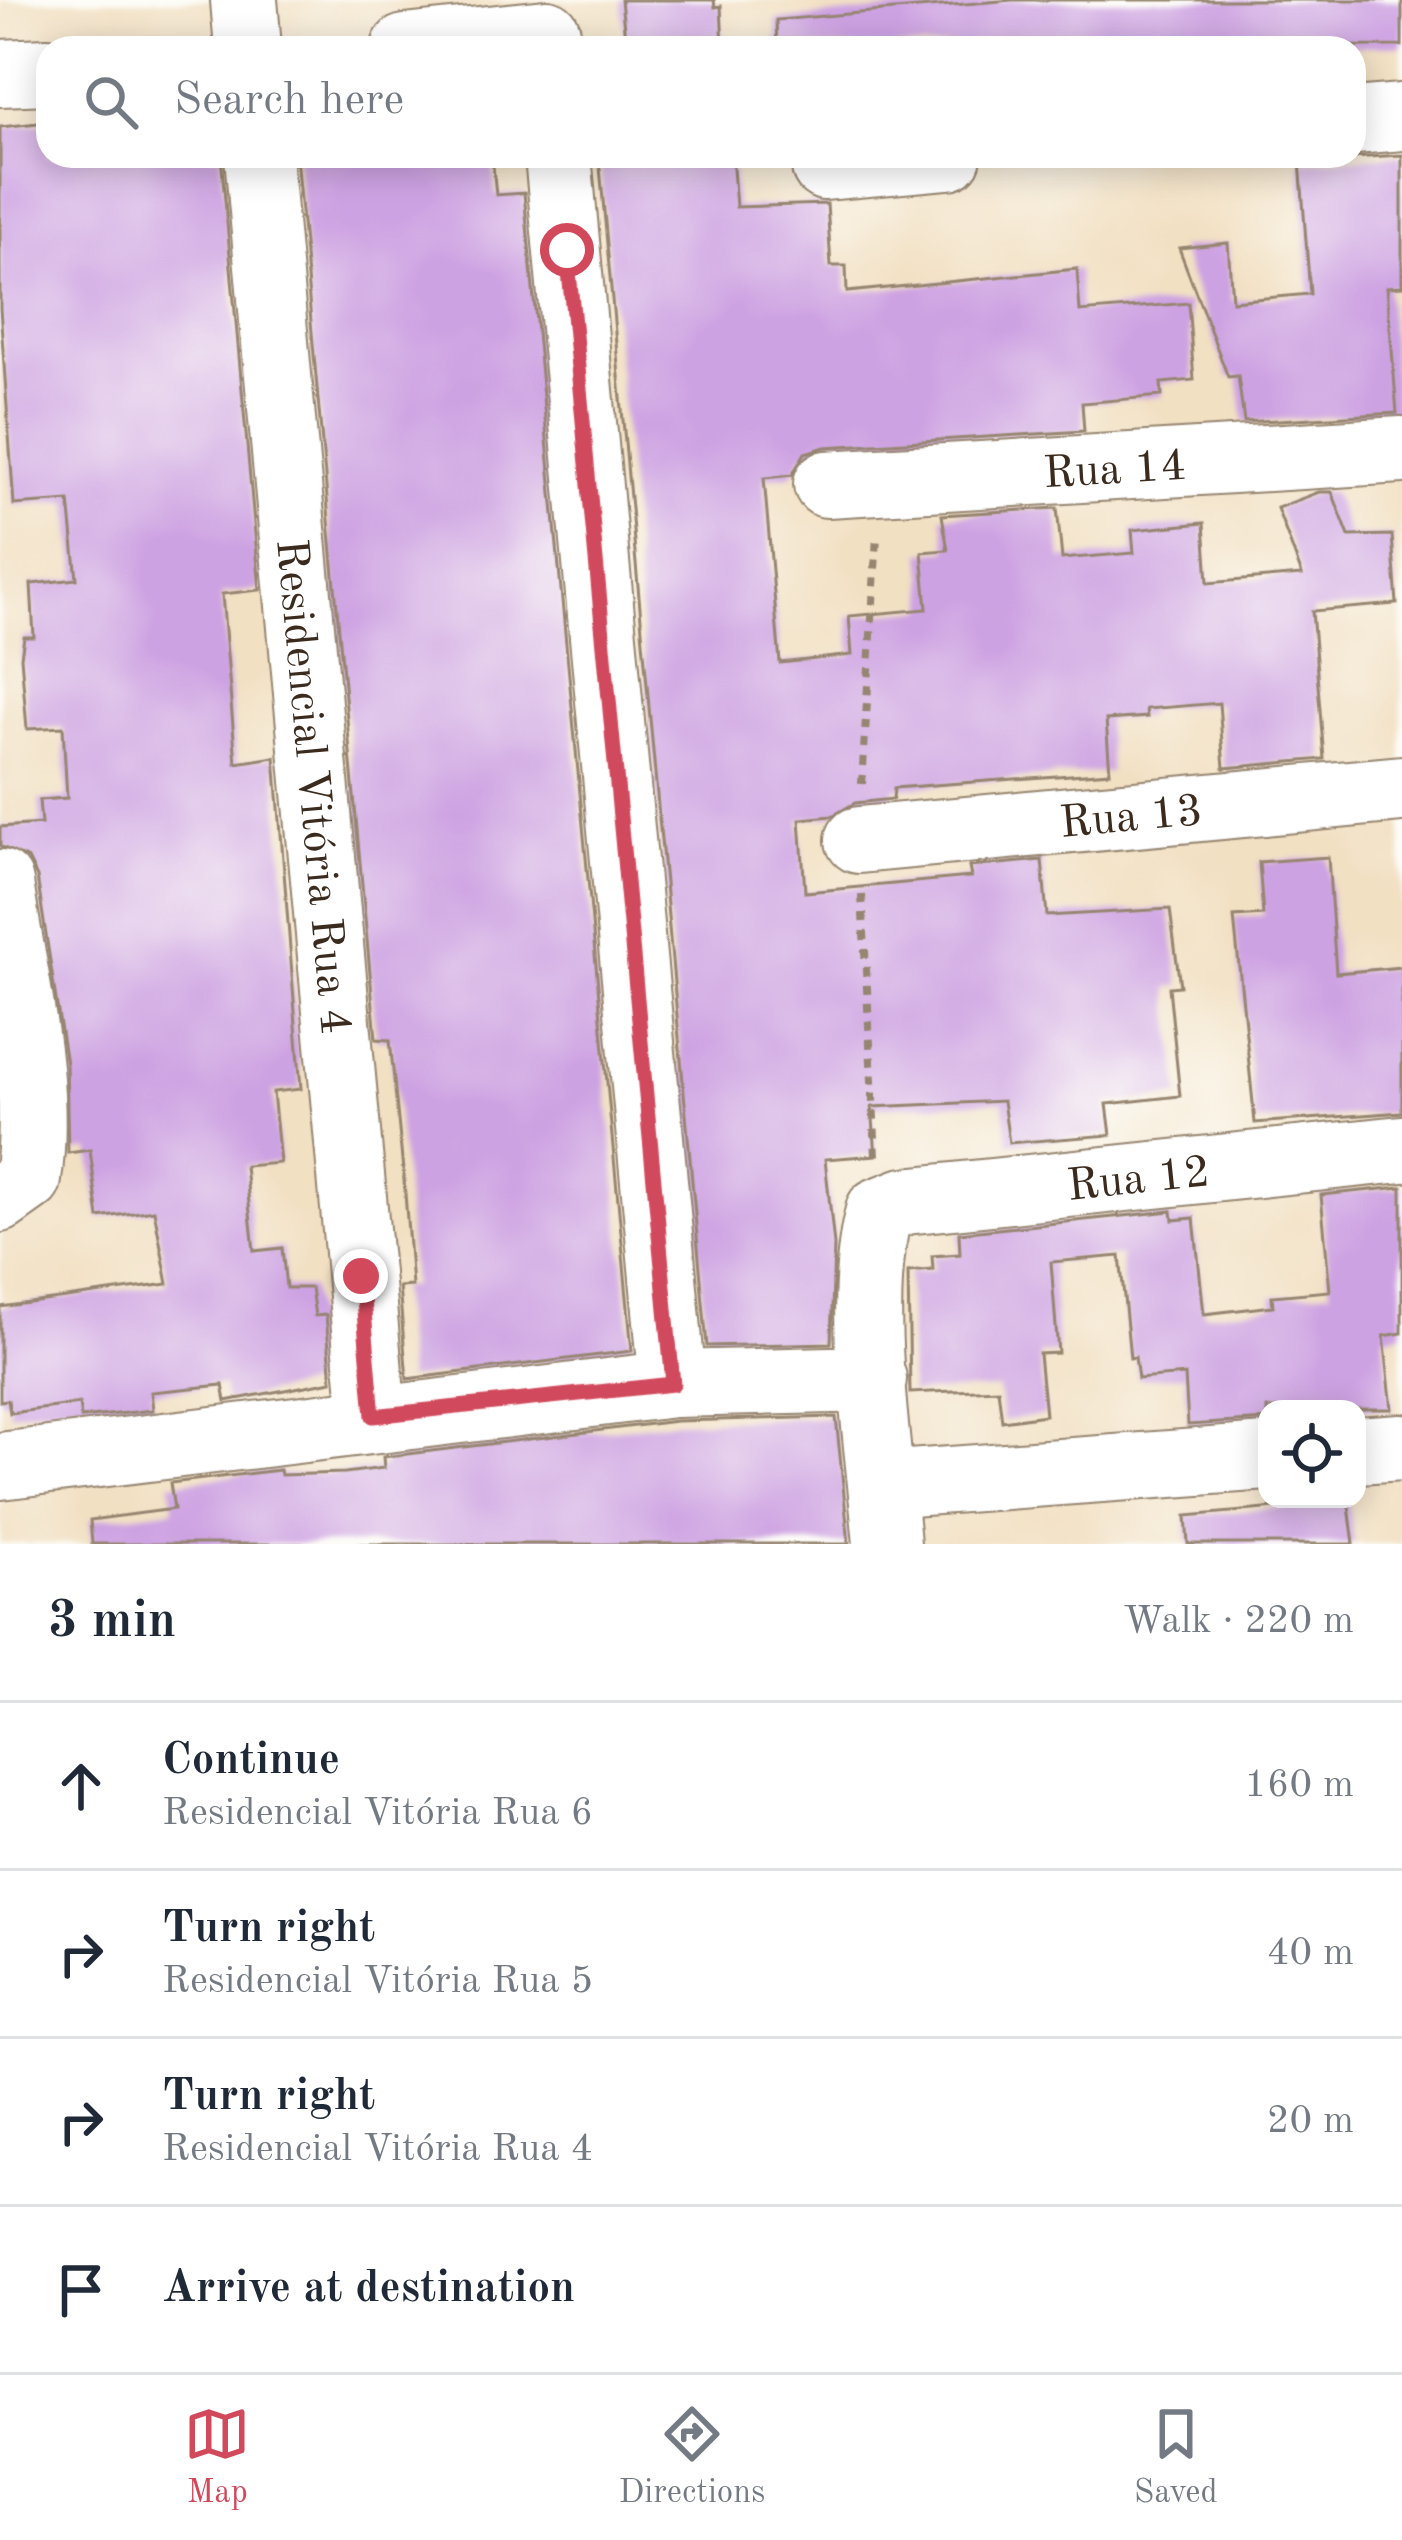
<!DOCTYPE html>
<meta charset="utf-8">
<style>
body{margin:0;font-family:"Old Standard TT",serif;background:#f6f6f7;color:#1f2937}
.controls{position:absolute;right:36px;bottom:36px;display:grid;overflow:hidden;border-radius:24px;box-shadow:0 6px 30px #0003}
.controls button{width:108px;height:108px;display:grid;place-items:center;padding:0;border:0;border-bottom:3px solid #e0e1e3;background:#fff;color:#1f2937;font:60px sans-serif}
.stop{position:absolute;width:36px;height:36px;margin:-27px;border:9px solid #d1495b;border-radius:50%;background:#fff}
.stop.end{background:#d1495b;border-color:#fff;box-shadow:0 3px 12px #0008}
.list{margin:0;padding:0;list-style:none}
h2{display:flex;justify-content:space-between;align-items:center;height:156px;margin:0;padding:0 48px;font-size:51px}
h2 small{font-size:39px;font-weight:400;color:#747a83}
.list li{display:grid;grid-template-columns:78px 1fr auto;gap:36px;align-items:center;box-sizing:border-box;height:168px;padding:0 48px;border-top:3px solid #e0e1e3}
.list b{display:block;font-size:45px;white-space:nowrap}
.list p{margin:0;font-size:39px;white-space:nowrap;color:#747a83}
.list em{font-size:39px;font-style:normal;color:#747a83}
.icon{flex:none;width:66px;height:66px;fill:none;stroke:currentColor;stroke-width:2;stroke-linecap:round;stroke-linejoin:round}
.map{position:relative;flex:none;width:1402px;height:1544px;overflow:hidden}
.search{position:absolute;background:#fff;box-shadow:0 6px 30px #0003;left:36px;right:36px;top:36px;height:132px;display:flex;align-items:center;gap:30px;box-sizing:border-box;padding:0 42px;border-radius:36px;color:#747a83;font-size:45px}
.sheet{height:828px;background:#fff}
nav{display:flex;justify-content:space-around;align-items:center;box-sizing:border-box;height:168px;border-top:3px solid #e0e1e3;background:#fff;font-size:33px;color:#747a83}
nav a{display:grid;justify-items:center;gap:6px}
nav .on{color:#d1495b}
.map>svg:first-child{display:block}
.building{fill:#cda2e2}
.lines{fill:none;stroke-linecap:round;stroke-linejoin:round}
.minor-casing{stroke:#968570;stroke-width:70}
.path{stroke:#968570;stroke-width:8;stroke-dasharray:9 9;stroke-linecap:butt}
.minor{stroke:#fff;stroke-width:66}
.route{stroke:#d1495b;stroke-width:15}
.labels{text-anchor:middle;stroke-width:12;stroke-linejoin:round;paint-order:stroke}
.street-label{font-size:45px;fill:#3b2a1e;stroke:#fdfcf7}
</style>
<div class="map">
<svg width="1402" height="1544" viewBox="0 0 1402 1544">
<rect width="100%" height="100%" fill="#fdfcf7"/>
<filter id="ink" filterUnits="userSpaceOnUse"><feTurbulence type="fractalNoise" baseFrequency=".00833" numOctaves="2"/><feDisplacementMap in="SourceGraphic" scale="24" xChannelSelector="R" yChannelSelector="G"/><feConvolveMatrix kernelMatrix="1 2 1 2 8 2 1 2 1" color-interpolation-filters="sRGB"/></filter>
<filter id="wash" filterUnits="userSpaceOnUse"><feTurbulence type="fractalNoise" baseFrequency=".004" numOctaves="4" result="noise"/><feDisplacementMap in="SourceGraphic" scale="48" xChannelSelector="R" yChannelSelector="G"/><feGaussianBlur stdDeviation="2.7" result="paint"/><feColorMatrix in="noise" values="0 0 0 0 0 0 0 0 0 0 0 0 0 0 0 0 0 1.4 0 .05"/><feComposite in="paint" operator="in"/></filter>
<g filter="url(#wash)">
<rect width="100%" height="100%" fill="#f2e0c3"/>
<g id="blocks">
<path class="building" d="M 621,0 L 714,0 L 715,7 L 721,6 L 723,48 L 626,48 Z
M 1012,0 L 1402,0 L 1402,46 L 777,48 L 776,20 Z
M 48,122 L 48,156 L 221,156 L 260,590 L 222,594 L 236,763 L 275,757 L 301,1089 L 273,1092 L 280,1163 L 245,1166 L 254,1251 L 282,1248 L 286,1288 L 311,1288 L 315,1316 L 326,1315 L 332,1381 L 226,1401 L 223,1385 L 151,1392 L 153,1410 L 81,1418 L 79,1404 L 10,1413 L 8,1400 L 0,1401 L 0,1307 L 168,1284 L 154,1210 L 99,1218 L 90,1150 L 68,1153 L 66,1064 L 37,877 L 28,859 L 0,846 L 0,827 L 41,824 L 39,800 L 67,798 L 63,727 L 27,729 L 21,657 L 24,637 L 34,637 L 31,584 L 77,579 L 69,501 L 14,505 L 0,308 L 0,127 Z
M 1402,155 L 1402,286 L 1387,287 L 1397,413 L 1244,422 L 1238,376 L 1228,377 L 1179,248 L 1228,243 L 1232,301 L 1310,294 L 1300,161 Z
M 296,156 L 492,156 L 496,195 L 524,193 L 632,1351 L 407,1379 L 399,1287 L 412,1286 L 404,1180 L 390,1040 L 376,1039 Z
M 599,156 L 732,156 L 736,207 L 827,204 L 831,266 L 846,266 L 847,292 L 1077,269 L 1080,312 L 1188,303 L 1194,380 L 1161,383 L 1162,396 L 1082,403 L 1084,431 L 825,447 L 805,453 L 792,475 L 764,478 L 780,663 L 852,655 L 849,616 L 927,609 L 922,552 L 948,550 L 942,515 L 1057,508 L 1062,559 L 1134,553 L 1132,530 L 1204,523 L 1208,583 L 1302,575 L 1277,508 L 1319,492 L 1332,492 L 1349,536 L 1392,535 L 1397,604 L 1312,611 L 1324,759 L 1224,768 L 1219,703 L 1146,709 L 1147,717 L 1106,720 L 1110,772 L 894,788 L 893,799 L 855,803 L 832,816 L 800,819 L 805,892 L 971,877 L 969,867 L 1042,860 L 1047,916 L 1170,909 L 1180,986 L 1169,987 L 1180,1096 L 1107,1104 L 1111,1135 L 1009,1143 L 1003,1101 L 872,1107 L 876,1155 L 825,1159 L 834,1245 L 831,1343 L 707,1346 Z
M 1328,857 L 1336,973 L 1402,967 L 1402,1112 L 1255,1123 L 1234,917 L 1263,915 L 1259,862 Z
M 1402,1187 L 1402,1333 L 1384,1336 L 1392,1409 L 1267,1409 L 1267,1420 L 1188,1425 L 1185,1375 L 1138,1379 L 1135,1357 L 1130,1358 L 1120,1256 L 1051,1262 L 1058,1353 L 1039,1354 L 1045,1415 L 1002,1421 L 998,1389 L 910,1393 L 908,1272 L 933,1270 L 932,1256 L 960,1254 L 959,1233 L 1172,1211 L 1173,1220 L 1194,1218 L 1204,1314 L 1273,1306 L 1272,1296 L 1330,1291 L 1321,1195 Z
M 836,1417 L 849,1544 L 92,1544 L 90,1520 L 174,1509 L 170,1483 L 280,1470 L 281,1475 L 345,1473 L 384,1468 L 383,1457 L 676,1421 Z
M 1286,1499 L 1348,1499 L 1354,1544 L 1188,1544 L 1186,1516 L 1288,1507 Z"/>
</g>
</g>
<g filter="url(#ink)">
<use href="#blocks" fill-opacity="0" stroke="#968570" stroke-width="3"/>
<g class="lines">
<defs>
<g id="minor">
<path d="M 244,0 L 248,48"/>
<path d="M 405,48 L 547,33"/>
<path d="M 0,73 L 48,71"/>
<path d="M 1354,121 L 1402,117"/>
<path id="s1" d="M 258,156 L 373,1416"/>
<path d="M 558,156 L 673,1384"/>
<path d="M 825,167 L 948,156"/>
<path id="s2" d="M 827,484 L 1402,450"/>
<path id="s3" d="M 859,840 L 1402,789"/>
<path d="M 0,883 C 14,979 42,1082 28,1179 L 0,1199"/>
<path d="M 1357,1450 L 1402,1447"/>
<path d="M 0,1466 L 673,1384 L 873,1379"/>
<path d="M 882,1485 L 1267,1457"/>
<path id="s4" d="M 887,1544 C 879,1447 854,1304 879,1211 L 905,1201 L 1402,1149"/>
</g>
</defs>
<use href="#minor" class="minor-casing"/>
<path class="path" d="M 862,784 L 877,536
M 862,895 L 876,1156"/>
<use href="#minor" class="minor"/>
</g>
</g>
<g class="lines" filter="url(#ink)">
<path class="route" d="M 361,1276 L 373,1416 L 673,1384 L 567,250"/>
</g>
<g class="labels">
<g class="street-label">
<text dy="16" stroke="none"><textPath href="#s2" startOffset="288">Rua 14</textPath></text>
<text dy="16" stroke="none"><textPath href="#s1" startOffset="633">Residencial Vitória Rua 4</textPath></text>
<text dy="16" stroke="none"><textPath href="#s3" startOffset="273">Rua 13</textPath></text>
<text dy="16" stroke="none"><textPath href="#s4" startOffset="597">Rua 12</textPath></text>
</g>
</g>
</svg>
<div class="controls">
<button><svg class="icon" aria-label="locate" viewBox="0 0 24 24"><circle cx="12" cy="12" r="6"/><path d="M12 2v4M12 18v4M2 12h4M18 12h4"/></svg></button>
</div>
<div class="stop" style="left:567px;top:250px"></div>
<div class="stop end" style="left:361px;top:1276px"></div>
<div class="search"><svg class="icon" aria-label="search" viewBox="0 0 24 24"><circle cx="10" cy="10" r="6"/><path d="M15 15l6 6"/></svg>Search here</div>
</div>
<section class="sheet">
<h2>3 min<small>Walk · 220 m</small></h2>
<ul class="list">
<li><svg class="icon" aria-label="ahead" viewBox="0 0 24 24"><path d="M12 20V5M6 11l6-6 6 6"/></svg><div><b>Continue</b><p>Residencial Vitória Rua 6</p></div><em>160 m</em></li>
<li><svg class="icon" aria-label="right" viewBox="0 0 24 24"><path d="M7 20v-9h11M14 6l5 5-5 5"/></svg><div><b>Turn right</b><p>Residencial Vitória Rua 5</p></div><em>40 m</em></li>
<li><svg class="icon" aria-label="right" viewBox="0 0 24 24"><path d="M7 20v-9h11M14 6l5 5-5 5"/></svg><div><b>Turn right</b><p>Residencial Vitória Rua 4</p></div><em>20 m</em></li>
<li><svg class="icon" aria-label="arrive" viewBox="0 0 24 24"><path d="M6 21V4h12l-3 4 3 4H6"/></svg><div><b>Arrive at destination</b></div></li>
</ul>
</section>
<nav>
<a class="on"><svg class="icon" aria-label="map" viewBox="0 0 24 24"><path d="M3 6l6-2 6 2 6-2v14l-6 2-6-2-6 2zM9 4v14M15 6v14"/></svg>Map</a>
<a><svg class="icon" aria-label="directions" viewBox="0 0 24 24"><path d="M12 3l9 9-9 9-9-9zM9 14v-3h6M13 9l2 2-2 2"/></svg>Directions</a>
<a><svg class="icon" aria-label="saved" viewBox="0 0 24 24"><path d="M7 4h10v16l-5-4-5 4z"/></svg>Saved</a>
</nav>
